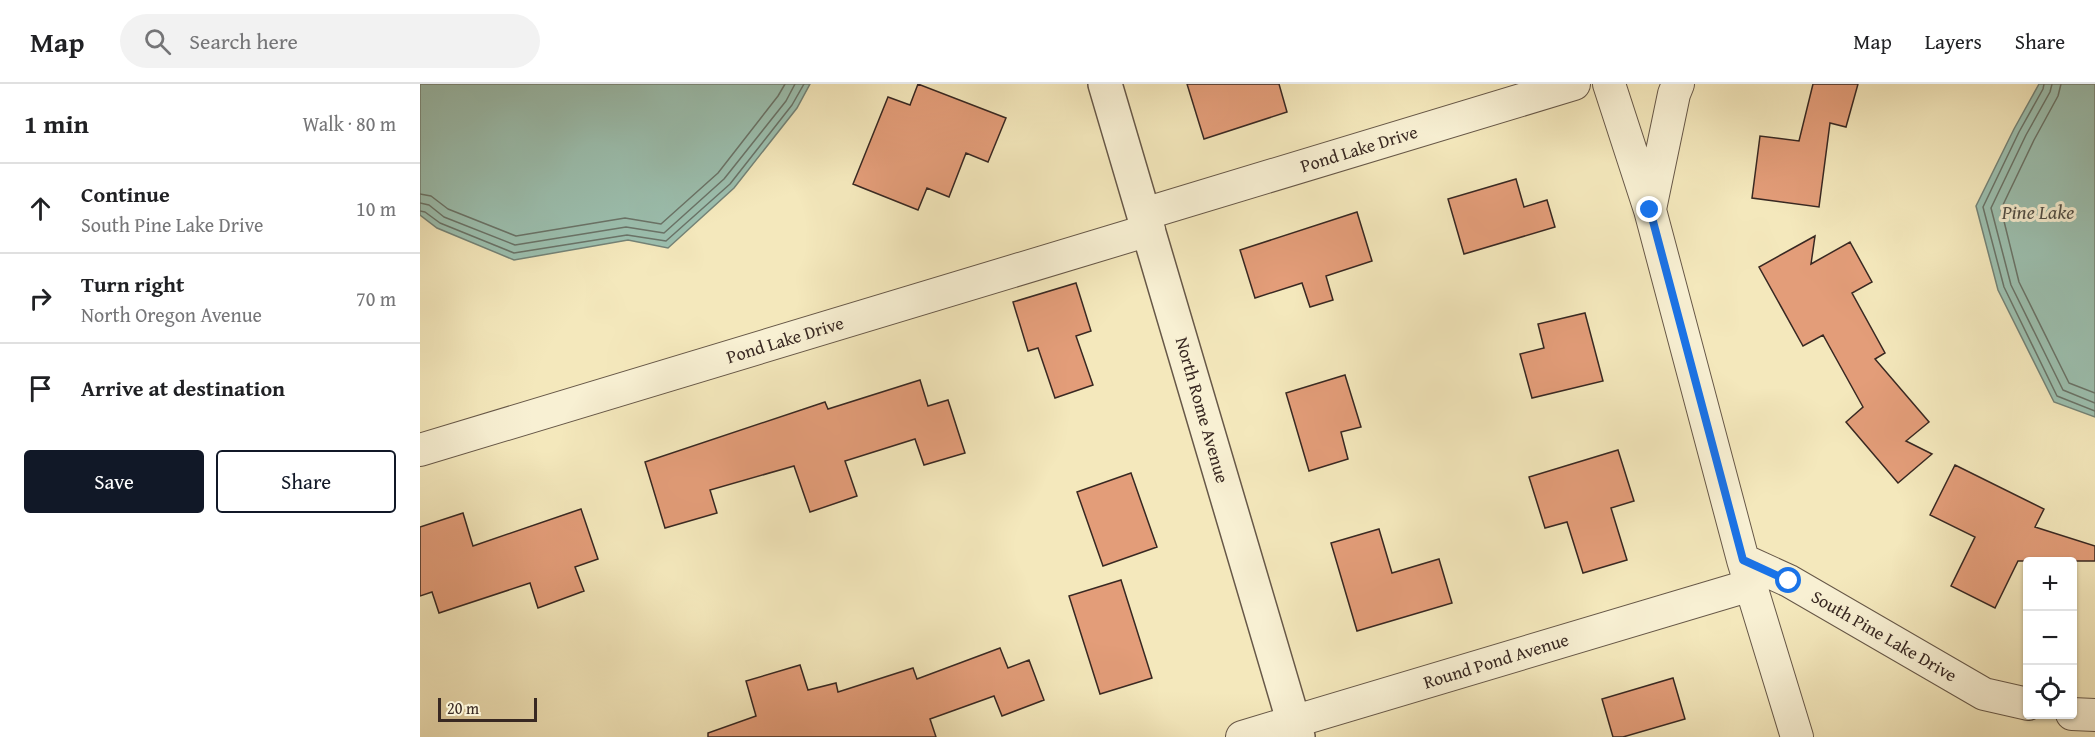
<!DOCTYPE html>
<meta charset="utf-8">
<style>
body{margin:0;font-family:"Gentium Book Plus",serif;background:#f2f2f2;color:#202124}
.controls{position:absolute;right:18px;bottom:18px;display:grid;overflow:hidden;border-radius:6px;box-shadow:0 2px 4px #0004}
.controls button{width:54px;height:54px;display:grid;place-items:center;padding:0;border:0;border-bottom:2px solid #e0e0e0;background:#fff;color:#202124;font:30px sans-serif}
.scale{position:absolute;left:18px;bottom:15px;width:99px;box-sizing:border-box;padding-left:6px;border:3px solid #382822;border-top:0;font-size:16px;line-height:21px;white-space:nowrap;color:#382822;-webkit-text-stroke:4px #f8f0d3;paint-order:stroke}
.stop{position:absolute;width:18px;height:18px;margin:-14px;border:4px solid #1a73e8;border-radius:50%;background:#fff}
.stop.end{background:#1a73e8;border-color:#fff;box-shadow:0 2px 6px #0008}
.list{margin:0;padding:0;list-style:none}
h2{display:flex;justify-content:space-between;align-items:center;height:78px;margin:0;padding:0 24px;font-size:26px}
h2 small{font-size:20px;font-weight:400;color:#757577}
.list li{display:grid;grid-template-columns:39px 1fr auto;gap:18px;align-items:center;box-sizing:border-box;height:90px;padding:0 24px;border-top:2px solid #e0e0e0}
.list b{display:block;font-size:22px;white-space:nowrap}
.list p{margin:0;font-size:20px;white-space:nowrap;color:#757577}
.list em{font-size:20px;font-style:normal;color:#757577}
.actions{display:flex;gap:12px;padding:18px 24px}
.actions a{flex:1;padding:14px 0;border:2px solid #111827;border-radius:6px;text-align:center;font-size:21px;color:#111827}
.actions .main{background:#111827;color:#fff}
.icon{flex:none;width:33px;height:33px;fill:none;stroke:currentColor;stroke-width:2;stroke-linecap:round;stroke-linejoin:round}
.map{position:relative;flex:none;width:1675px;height:653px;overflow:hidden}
header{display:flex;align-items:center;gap:36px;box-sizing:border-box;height:84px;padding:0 30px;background:#fff;border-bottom:2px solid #e0e0e0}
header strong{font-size:28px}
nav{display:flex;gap:33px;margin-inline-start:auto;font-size:21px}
.search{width:420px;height:54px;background:#f2f2f2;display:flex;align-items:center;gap:15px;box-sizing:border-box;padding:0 21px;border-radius:33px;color:#757577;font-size:22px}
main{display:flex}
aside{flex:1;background:#fff}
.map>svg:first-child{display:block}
.water{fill:#9cc0b0;stroke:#748377;stroke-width:1.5}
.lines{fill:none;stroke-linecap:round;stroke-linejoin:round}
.shore{stroke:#6a7469;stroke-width:1.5}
.building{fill:#e39d79;stroke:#382822;stroke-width:1.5}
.minor-casing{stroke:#675848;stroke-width:34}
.tertiary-casing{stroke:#675848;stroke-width:36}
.minor{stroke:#f8f0d3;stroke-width:32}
.tertiary{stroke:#f8f0d3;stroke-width:33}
.route{stroke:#1a73e8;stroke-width:8}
.labels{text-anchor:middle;stroke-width:6;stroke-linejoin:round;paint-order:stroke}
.street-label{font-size:18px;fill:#382822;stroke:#f8f0d3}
.water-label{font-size:20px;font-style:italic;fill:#514e46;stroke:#f8f0d3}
</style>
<header>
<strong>Map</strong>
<div class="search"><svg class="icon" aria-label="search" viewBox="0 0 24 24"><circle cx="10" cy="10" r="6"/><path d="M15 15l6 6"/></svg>Search here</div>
<nav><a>Map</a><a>Layers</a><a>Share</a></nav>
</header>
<main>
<aside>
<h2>1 min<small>Walk · 80 m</small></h2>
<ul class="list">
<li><svg class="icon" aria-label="ahead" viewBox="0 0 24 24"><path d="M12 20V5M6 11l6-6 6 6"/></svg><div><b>Continue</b><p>South Pine Lake Drive</p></div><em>10 m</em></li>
<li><svg class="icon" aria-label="right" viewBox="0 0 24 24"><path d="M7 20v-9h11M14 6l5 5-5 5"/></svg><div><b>Turn right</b><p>North Oregon Avenue</p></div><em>70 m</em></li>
<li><svg class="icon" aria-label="arrive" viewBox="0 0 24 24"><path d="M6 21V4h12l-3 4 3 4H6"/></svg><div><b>Arrive at destination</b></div></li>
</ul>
<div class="actions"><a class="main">Save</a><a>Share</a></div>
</aside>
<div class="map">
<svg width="1675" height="653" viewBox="0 0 1675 653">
<rect width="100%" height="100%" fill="#f4e8bc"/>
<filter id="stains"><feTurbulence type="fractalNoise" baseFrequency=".00333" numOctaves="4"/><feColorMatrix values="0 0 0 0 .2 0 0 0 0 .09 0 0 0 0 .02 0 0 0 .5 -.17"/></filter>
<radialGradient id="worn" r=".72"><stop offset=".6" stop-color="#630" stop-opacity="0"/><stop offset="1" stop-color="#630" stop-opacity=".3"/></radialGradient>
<path class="water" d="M 0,0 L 390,0 L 377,24 L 314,104 L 248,164 L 208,156 L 94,176 L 17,144 L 0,131 Z
M 1619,0 L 1675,0 L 1675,333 L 1634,318 L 1578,206 L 1556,122 L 1594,45 Z"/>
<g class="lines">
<path class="shore" d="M 1624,0 L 1623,5 L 1599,48 L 1563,123 L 1584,203 L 1637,312 L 1675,327
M 1632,0 L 1630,8 L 1606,51 L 1571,124 L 1591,201 L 1643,306 L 1675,319
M 1641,0 L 1638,12 L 1614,56 L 1581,125 L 1599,198 L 1649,299 L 1675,309
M 0,110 L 11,112 L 28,125 L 96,152 L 205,134 L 241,140 L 298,89 L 358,12 L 365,0
M 0,119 L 9,121 L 24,133 L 95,161 L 206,143 L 244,149 L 304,95 L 366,17 L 375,0
M 0,127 L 5,128 L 20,139 L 94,169 L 207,151 L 246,157 L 310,100 L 372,21 L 384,0"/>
</g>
<path class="building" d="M 498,0 L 586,34 L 568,78 L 546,69 L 529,113 L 507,104 L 498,126 L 433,100 L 468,13 L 490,21 Z
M 767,0 L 859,0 L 867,28 L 784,55 Z
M 1393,0 L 1438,0 L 1426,43 L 1410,39 L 1399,123 L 1332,114 L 1340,52 L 1379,57 Z
M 1096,95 L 1104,123 L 1127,116 L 1135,143 L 1044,170 L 1028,115 Z
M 937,128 L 952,177 L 906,192 L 913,216 L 890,223 L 882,199 L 835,214 L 820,166 Z
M 1395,152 L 1391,180 L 1430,158 L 1452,198 L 1432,209 L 1465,269 L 1455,275 L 1509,338 L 1486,357 L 1512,370 L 1478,399 L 1426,338 L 1443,323 L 1403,251 L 1383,262 L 1339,183 Z
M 656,199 L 671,247 L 656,252 L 673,301 L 635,314 L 618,264 L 608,267 L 593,218 Z
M 1165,229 L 1183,297 L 1112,314 L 1100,270 L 1124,264 L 1118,240 Z
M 925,291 L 941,343 L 921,348 L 928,375 L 889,387 L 866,309 Z
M 500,296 L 508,322 L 528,316 L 545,369 L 504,381 L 495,355 L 425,377 L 437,412 L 390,428 L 374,382 L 290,406 L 297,429 L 245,444 L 225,378 L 405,318 L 408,325 Z
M 1198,366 L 1214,417 L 1191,424 L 1207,476 L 1163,489 L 1147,438 L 1125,444 L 1109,393 Z
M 1535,381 L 1624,425 L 1615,443 L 1675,462 L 1675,477 L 1598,477 L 1575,524 L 1531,502 L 1555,453 L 1510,431 Z
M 711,389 L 737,463 L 683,482 L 657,408 Z
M 161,425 L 178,475 L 155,483 L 164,507 L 118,524 L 110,499 L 19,529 L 12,508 L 0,512 L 0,443 L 43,429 L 53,462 Z
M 959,445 L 972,489 L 1019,475 L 1032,519 L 937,547 L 911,459 Z
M 701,496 L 732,594 L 680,610 L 649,512 Z
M 580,564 L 588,584 L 609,576 L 624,616 L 582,632 L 574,612 L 510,635 L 516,653 L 288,653 L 288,649 L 336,632 L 326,597 L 380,581 L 388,606 L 416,599 L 418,608 L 493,584 L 497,595 Z
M 1253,594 L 1265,635 L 1203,653 L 1193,653 L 1182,615 Z"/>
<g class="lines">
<defs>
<path id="minor" d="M 1189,0 L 1230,126 L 1323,476 L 1377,653
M 1230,125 L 1254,10 L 1258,0
M 724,130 L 1154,0
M 0,366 L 729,146
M 1323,476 L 1369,497 L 1564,610 L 1608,620
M 1652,630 L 1675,631
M 822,653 L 1331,501"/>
<path id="tertiary" d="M 685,0 L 878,653"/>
</defs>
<use href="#minor" class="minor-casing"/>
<use href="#tertiary" class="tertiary-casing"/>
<use href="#minor" class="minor"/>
<use href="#tertiary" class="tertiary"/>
</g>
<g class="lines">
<path class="route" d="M 1230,126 L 1323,476 L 1369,497"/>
</g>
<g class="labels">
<g class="street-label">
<text transform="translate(939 65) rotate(-17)" y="6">Pond Lake Drive</text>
<text transform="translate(365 256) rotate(-17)" y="6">Pond Lake Drive</text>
<text transform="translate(782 326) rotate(74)" y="6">North Rome Avenue</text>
<text transform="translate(1464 552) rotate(30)" y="6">South Pine Lake Drive</text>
<text transform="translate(1076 577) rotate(-17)" y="6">Round Pond Avenue</text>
</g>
<g class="water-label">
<text x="1618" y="135">Pine Lake</text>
</g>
</g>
<rect width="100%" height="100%" filter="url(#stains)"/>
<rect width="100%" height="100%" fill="url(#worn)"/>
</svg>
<div class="controls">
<button>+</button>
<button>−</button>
<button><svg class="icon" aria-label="locate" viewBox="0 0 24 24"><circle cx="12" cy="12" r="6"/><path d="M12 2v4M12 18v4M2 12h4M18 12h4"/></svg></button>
</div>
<div class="scale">20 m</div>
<div class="stop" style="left:1369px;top:497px"></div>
<div class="stop end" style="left:1230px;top:126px"></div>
</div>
</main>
